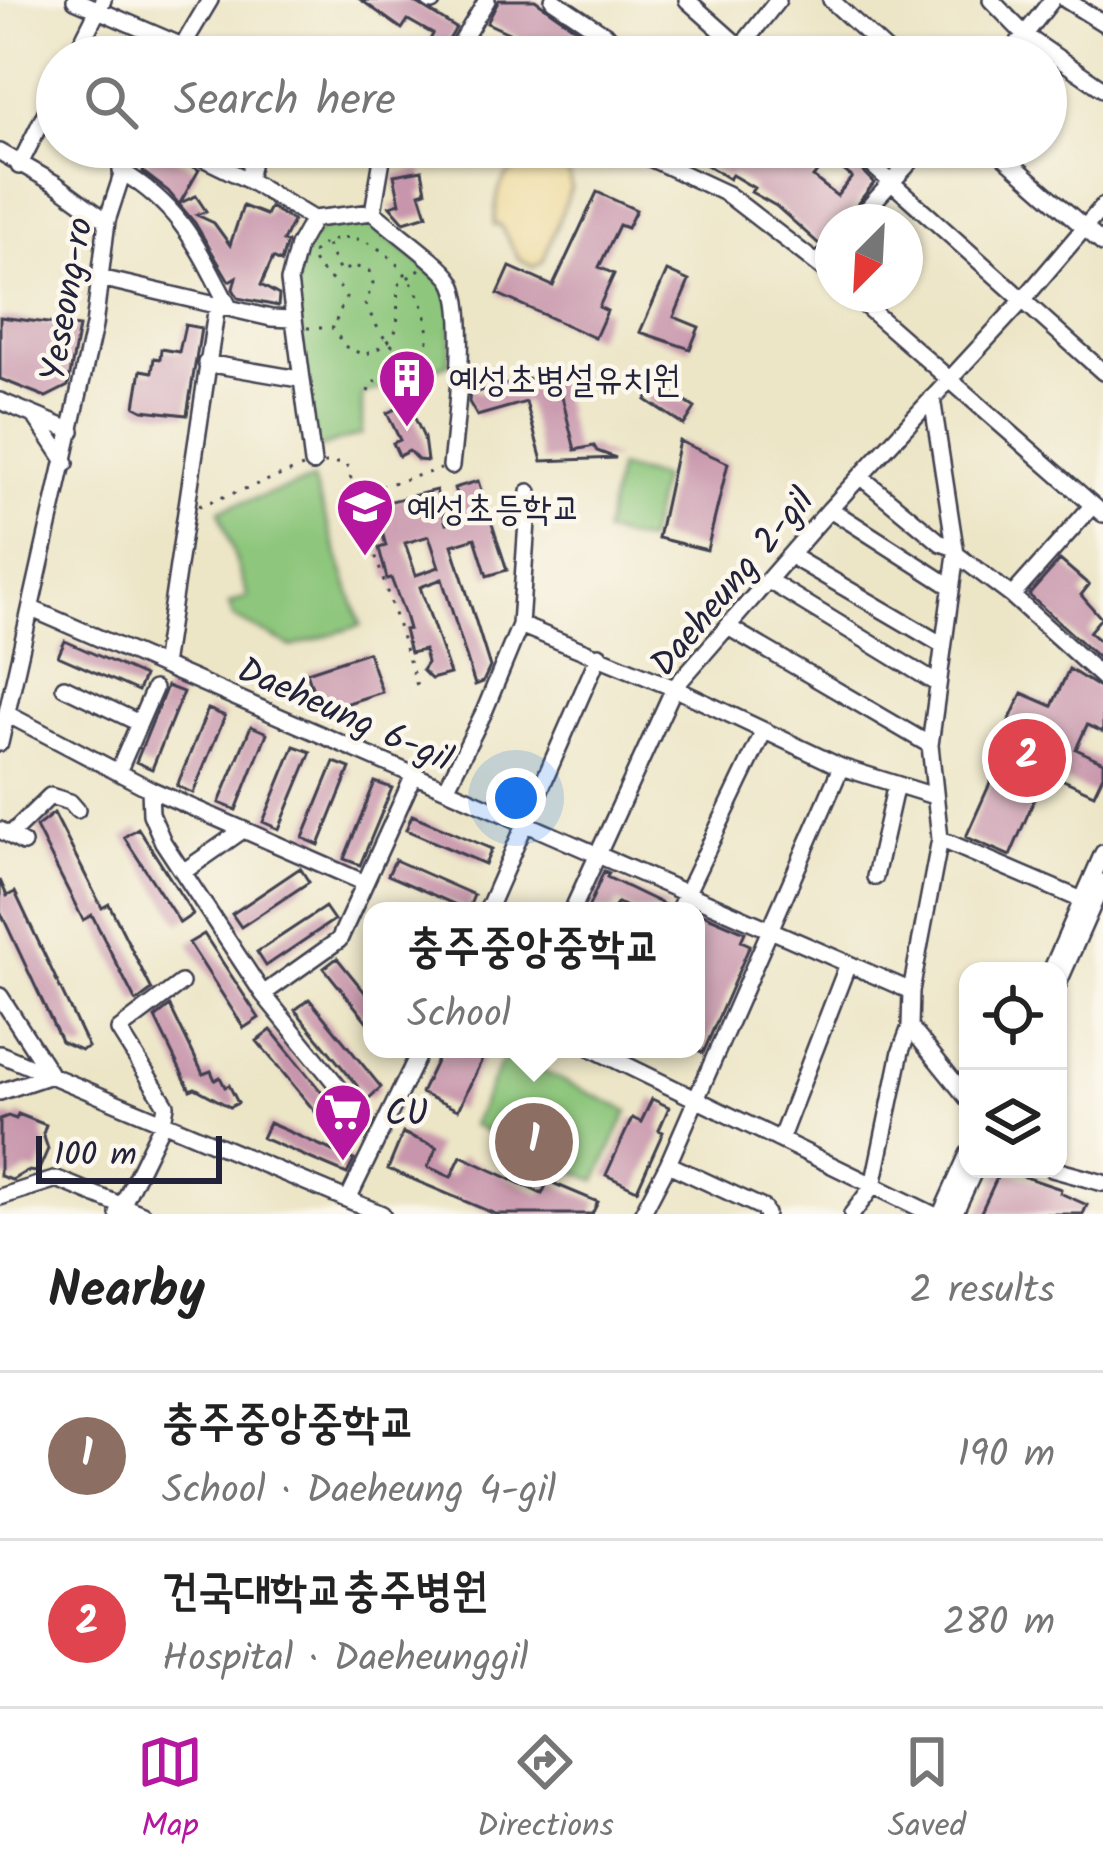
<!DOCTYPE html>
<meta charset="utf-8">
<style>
body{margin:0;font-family:Kalam,"Poor Story",sans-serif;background:#f6f6f6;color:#222}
.controls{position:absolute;right:36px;bottom:36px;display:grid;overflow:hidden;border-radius:24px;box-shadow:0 3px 9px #0004}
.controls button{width:108px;height:108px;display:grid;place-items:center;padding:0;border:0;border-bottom:3px solid #e0e0e0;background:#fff;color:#222;font:60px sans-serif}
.compass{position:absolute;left:815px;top:204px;width:108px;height:108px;border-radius:50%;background:#fff;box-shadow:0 3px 9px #0004;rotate:204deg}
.scale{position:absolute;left:36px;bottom:30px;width:186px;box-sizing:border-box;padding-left:12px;border:6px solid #22223b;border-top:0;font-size:33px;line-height:42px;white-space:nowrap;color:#22223b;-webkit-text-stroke:9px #fbf7ec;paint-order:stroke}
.you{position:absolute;left:516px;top:798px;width:42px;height:42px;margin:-30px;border:9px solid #fff;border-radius:50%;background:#1a73e8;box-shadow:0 0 0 18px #1a73e833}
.badge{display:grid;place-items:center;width:78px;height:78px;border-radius:50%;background:#b5179e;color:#fff;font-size:39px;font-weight:700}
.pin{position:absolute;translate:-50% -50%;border:6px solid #fff;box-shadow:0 3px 12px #0006}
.popup{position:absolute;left:363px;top:902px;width:342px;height:156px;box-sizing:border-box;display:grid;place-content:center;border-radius:24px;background:#fff;filter:drop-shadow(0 3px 9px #0005);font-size:39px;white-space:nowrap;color:#767676}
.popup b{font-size:45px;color:#222}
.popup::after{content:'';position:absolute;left:50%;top:100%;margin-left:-24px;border:24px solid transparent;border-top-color:#fff}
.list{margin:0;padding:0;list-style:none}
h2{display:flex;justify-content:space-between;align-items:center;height:156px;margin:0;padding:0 48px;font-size:51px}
h2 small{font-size:39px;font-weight:400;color:#767676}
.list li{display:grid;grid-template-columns:78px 1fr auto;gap:36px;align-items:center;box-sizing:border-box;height:168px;padding:0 48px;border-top:3px solid #e0e0e0}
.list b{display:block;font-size:45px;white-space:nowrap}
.list p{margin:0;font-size:39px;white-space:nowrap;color:#767676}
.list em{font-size:39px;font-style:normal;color:#767676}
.icon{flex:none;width:66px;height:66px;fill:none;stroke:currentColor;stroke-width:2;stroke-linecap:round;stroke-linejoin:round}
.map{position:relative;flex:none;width:1103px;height:1214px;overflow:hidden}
.search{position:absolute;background:#fff;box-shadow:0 3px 9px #0004;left:36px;right:36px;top:36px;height:132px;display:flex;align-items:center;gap:30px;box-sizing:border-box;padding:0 42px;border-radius:66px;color:#767676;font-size:45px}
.sheet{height:492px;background:#fff}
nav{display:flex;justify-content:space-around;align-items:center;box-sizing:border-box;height:168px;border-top:3px solid #e0e0e0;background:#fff;font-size:33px;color:#767676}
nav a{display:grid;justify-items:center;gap:6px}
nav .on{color:#b5179e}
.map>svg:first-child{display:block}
.green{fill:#8dc67b;stroke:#58745b;stroke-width:3}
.sand{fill:#eeda9e;stroke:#887e6c;stroke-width:3}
.building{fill:#c896ac;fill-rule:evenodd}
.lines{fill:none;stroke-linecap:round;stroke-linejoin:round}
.minor-casing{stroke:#403f50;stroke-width:20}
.path{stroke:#403f50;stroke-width:3;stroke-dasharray:3 9;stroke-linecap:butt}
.minor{stroke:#fff;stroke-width:15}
.labels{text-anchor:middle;stroke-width:9;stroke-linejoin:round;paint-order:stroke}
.street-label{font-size:36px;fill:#22223b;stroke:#fbf7ec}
.poi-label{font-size:36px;fill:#22223b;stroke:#fbf7ec;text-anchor:start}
</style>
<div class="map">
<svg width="1103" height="1214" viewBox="0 0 1103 1214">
<rect width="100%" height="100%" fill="#fbf7ec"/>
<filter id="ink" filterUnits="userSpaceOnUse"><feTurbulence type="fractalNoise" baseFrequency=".00833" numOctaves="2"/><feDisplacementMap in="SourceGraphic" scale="24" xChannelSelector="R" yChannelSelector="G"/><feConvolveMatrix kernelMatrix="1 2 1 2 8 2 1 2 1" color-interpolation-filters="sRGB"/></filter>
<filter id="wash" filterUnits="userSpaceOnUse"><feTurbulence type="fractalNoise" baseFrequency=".004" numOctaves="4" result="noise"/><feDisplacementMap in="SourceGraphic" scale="48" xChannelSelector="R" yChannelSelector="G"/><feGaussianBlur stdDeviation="2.7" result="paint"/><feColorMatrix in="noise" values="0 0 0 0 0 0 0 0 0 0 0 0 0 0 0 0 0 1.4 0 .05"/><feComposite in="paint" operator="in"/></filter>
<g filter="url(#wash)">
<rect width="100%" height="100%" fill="#ece5c6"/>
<path class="green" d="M 365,220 L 445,282 L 454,308 L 448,364 L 362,395 L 362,434 L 316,449 C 309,400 277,276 312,237 C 323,223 348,223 365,220 Z
M 618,468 L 661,478 L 647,542 L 604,533 Z
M 313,480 L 361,625 L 292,647 L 233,617 L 229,604 L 248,597 L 219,510 Z
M 505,1054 L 628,1111 L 596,1181 L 472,1125 Z"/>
<path class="sand" d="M 547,160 L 569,174 L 571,188 L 543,261 L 533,267 L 519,259 L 500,225 L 494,225 C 498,182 501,167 547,160 Z"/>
<g id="blocks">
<path class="building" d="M 361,0 L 411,0 L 456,28 L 444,48 L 430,40 L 433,34 L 408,20 L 402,29 Z
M 499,0 L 535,0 L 602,47 L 597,57 L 473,57 L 474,45 L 539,47 L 487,23 Z
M 153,147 L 199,170 L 180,203 L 196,196 L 206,211 L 197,215 L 214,223 L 230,245 L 243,206 L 266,215 L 270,207 L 293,221 L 283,241 L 287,242 L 281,262 L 273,258 L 261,285 L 279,295 L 278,306 L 238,298 L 233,289 L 236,277 L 229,281 L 195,223 L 168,191 L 143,172 Z
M 678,147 L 713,147 L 741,163 L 753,147 L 777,147 L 770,156 L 791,169 L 804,154 L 795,147 L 839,147 L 874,183 L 843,222 L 833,222 L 833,234 L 819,244 L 776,206 L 751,192 L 754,188 L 732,175 L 729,179 ZM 828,158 L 852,177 L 837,196 L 813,177 Z
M 422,170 L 426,191 L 420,193 L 427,215 L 404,222 L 390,206 L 400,203 L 394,175 Z
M 597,192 L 636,210 L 627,228 L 619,225 L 599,267 L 614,274 L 599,307 L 607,311 L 595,338 L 498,294 L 510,267 L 553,286 Z
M 667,271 L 689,281 L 674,317 L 699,327 L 690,349 L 640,332 Z
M 0,317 L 79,327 L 68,386 L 46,397 L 0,379 Z
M 185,325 L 201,328 L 187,415 L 143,410 L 135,406 L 141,370 L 152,372 L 154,358 L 160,359 L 161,349 L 179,352 Z
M 556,372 L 575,450 L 594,446 L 597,451 L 616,458 L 542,461 L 526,402 L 477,416 L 469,402 L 471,382 L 477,392 Z
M 657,383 L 695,408 L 684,425 L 646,400 Z
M 402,400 L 408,403 L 424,438 L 427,461 L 418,460 L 409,451 L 399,456 L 393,443 L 400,440 L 387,413 L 400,407 Z
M 679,441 L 728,463 L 707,550 L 658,538 Z
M 478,481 L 507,570 L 487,576 L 475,538 L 452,545 L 490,667 L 483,682 L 475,685 L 442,579 L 420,587 L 450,674 L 431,679 L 422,670 L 427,663 L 424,650 L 410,653 L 404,630 L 409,629 L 405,615 L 391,578 L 387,579 L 379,548 L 386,546 L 380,524 L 369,517 L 387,502 L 436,490 L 446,524 L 464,518 L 454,488 ZM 429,536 L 439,567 L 416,575 L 405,543 Z
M 1060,560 L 1089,585 L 1081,595 L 1101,618 L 1089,632 L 1103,644 L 1103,662 L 1029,595 Z
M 65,641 L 144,676 L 138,691 L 58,656 Z
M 368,652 L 382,692 L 320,712 L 307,672 Z
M 1069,669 L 1103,690 L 1103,732 L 1087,725 L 1076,749 L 1103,762 L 1103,775 L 1094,794 L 1046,772 L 1010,856 L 966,837 L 1004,752 L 996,749 L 1022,693 L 1052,706 Z
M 167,686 L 183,692 L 152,769 L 136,762 Z
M 208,709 L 225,716 L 193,793 L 177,786 Z
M 251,726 L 267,733 L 236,810 L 219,803 Z
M 294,746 L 311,752 L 279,829 L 263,822 Z
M 334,762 L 350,768 L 319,845 L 303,838 Z
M 375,782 L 392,788 L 360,865 L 344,859 Z
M 54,813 L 102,908 L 109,904 L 152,990 L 136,1002 L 92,915 L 83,920 L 36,827 Z
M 412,815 L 492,849 L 485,864 L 406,830 Z
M 138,828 L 193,914 L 180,923 L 124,837 Z
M 395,860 L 474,895 L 468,910 L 388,875 Z
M 300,868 L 309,882 L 241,927 L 232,914 Z
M 604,871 L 609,873 L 607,877 L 667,906 L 666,911 L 634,911 L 618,903 L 612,911 L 587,911 Z
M 0,880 L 7,896 L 15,892 L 88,1047 L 81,1050 L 61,1041 L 0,911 Z
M 325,907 L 334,920 L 266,966 L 257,952 Z
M 696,911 L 745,932 L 741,941 L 750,945 L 703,1053 L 696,1049 Z
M 204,934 L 259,1018 L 244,1028 L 189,943 Z
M 337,958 L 372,1001 L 372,1028 L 324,968 Z
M 309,999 L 381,1087 L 368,1099 L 295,1010 Z
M 170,1006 L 203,1074 L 211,1071 L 215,1080 L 220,1077 L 225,1087 L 229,1085 L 238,1103 L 230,1107 L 195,1088 L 190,1090 L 155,1018 Z
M 271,1030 L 353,1131 L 340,1142 L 257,1041 Z
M 442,1049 L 487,1049 L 458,1110 L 421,1093 Z
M 652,1099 L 669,1107 L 659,1130 L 663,1132 L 637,1190 L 606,1175 L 632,1118 L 641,1122 Z
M 18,1114 L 46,1125 L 43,1134 L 48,1149 L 38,1172 L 27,1171 L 12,1180 L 0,1176 L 0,1119 L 8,1116 L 16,1119 Z
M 269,1123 L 354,1160 L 347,1174 L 262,1138 Z
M 403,1133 L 437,1147 L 428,1167 L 451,1177 L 461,1156 L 542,1194 L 548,1181 L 598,1202 L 592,1214 L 495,1214 L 388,1169 Z
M 1001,1169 L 1061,1189 L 1060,1193 L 1087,1205 L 1083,1214 L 980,1214 Z"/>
</g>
</g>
<g filter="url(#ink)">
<use href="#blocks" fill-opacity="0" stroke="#403f50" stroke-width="3"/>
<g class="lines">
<defs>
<path id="minor" d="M 75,0 L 182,46 L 249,57
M 429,0 L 432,2
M 553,0 L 639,57
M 687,0 L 751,57
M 831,0 L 893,57
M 991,0 L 1026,36 L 1103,89
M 1066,0 L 1103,23
M 74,57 L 103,0
M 176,57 L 210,0
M 452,57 L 487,0
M 733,57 L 778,0
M 1007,57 L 1052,0
M 180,147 L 248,180 L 313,219 L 373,212
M 384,147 L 373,212 C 391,229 440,263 451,280 C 470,308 455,429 451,466
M 626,147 L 727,194 L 833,276
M 852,147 L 1103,372
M 993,147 L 1103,244
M 0,152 L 56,184 L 107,221
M 19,166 L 57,90
M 121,171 C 182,208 197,246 229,307
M 248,180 L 255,147
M 313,219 L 298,246 L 289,281 L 313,463
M 855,222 L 924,147
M 819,262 L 833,246
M 100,278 L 271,318 L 291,319
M 852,294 L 1103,514
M 206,363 L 299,379
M 0,401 L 72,431
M 37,419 L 66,463
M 861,477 L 941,543 L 955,548
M 830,509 L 950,586
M 956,554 L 1012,596 L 1103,678
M 791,556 L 941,644
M 769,581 L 936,683
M 1012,596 L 1093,505
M 32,609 L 911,991
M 520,625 L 674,688 L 841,767 L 934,796
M 728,627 L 930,745
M 163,666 L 217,305
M 64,687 L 139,723
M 7,714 L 150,789 L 365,883 L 414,775
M 0,743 L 94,326 L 107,221 L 131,147
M 118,772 L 154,689
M 150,789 L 151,814 L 163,842 L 263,994 L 358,1111
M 446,789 L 484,712 L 520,625 L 529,492
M 0,830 L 23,843
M 12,833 L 50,796 L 70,802 L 77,810
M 940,839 L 1082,900
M 183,872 L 243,830
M 875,877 L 896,784
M 487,911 L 599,655
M 572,911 L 674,688 L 830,509 L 1023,300 L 1103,206
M 678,911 L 764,731
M 1051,971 L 1103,853
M 1058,984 L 1103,882
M 263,994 L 339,940 L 365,883
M 0,996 L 49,1072
M 910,1027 L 968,1099
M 593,1049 L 932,1214
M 0,1054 L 382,1214
M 0,1092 L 51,1075
M 780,1140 L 848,964
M 668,1164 L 763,1208 L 766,1214
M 1052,1169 L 1103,1183
M 0,1197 L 57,1179 L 142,1214
M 348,1199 L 421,1049
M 118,1214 L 163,1122 L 166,1105 L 119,1030 L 181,983
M 642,1214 L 668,1164 L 841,767
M 852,1214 L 873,1186 L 901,1051 L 910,1027 L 911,991 L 940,839 L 930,745 L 956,554 L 932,398
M 941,1214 L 968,1154
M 954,1214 L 975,1169"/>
</defs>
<use href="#minor" class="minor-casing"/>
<path class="path" d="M 327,245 L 340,272 L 354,266 L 369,271 L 373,283 L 365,304 C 380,332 389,358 425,353 C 446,298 360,197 311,255 C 316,274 338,279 346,297 L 333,328
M 307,328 L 333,328 L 344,346 L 364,355 C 408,337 395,324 398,285 L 420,269
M 368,392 L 370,385 L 395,368 L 400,354
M 324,463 L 346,463 L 419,692
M 358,493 L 441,469
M 199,506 L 303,467"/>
<use href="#minor" class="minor"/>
</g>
</g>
<defs>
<symbol id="building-pin" viewBox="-11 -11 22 30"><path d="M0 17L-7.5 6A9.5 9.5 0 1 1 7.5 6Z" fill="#b5179e" stroke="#fbf7ec"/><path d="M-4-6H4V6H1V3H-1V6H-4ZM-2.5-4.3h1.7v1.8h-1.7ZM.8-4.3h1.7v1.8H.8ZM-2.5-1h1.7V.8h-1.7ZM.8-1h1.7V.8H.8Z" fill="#fff"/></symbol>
<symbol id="school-pin" viewBox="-11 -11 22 30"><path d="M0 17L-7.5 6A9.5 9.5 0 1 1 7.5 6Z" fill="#b5179e" stroke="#fbf7ec"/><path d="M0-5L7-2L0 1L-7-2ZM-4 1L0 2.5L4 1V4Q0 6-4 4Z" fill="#fff"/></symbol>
<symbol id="supermarket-pin" viewBox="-11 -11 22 30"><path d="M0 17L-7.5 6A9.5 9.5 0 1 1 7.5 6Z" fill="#b5179e" stroke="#fbf7ec"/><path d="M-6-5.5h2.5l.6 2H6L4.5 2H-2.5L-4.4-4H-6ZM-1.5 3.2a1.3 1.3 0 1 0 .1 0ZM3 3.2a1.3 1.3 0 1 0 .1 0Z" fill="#fff"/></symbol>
</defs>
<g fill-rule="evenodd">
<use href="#building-pin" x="374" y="345" width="66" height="90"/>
<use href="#school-pin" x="332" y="474" width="66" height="90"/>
<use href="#supermarket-pin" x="310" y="1079" width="66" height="90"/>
</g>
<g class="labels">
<g class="street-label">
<text transform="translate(65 299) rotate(-80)" y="13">Yeseong-ro</text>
<text transform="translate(731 581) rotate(-50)" y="13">Daeheung 2-gil</text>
<text transform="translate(346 713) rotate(24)" y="13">Daeheung 6-gil</text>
</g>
<g class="poi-label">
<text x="449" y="391">예성초병설유치원</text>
<text x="407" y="520">예성초등학교</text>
<text x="385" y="1125">CU</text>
</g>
</g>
</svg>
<div class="controls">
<button><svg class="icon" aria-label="locate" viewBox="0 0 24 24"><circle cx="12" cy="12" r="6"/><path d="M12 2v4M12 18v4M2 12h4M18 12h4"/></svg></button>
<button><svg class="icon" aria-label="layers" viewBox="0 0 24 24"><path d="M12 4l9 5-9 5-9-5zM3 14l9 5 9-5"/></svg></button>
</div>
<svg class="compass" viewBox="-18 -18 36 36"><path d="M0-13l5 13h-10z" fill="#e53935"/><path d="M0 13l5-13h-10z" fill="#767676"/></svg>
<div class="scale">100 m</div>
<div class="you"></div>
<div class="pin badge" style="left:534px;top:1142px;background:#8d6e63">1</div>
<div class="popup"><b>충주중앙중학교</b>School</div>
<div class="pin badge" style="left:1027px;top:758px;background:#e0444e">2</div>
<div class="search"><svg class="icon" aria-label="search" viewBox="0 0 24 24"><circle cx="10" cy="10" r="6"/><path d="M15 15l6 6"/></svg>Search here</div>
</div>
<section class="sheet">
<h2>Nearby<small>2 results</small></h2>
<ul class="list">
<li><span class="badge" style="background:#8d6e63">1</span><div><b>충주중앙중학교</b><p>School · Daeheung 4-gil</p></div><em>190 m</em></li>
<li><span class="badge" style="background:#e0444e">2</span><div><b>건국대학교충주병원</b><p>Hospital · Daeheunggil</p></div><em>280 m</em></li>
</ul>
</section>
<nav>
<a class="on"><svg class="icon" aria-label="map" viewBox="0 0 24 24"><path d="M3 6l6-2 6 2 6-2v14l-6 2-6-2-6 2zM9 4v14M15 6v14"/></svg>Map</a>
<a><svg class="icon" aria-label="directions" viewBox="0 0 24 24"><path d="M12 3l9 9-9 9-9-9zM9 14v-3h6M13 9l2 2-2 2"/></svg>Directions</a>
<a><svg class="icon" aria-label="saved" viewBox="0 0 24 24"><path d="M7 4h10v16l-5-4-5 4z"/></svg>Saved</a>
</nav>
